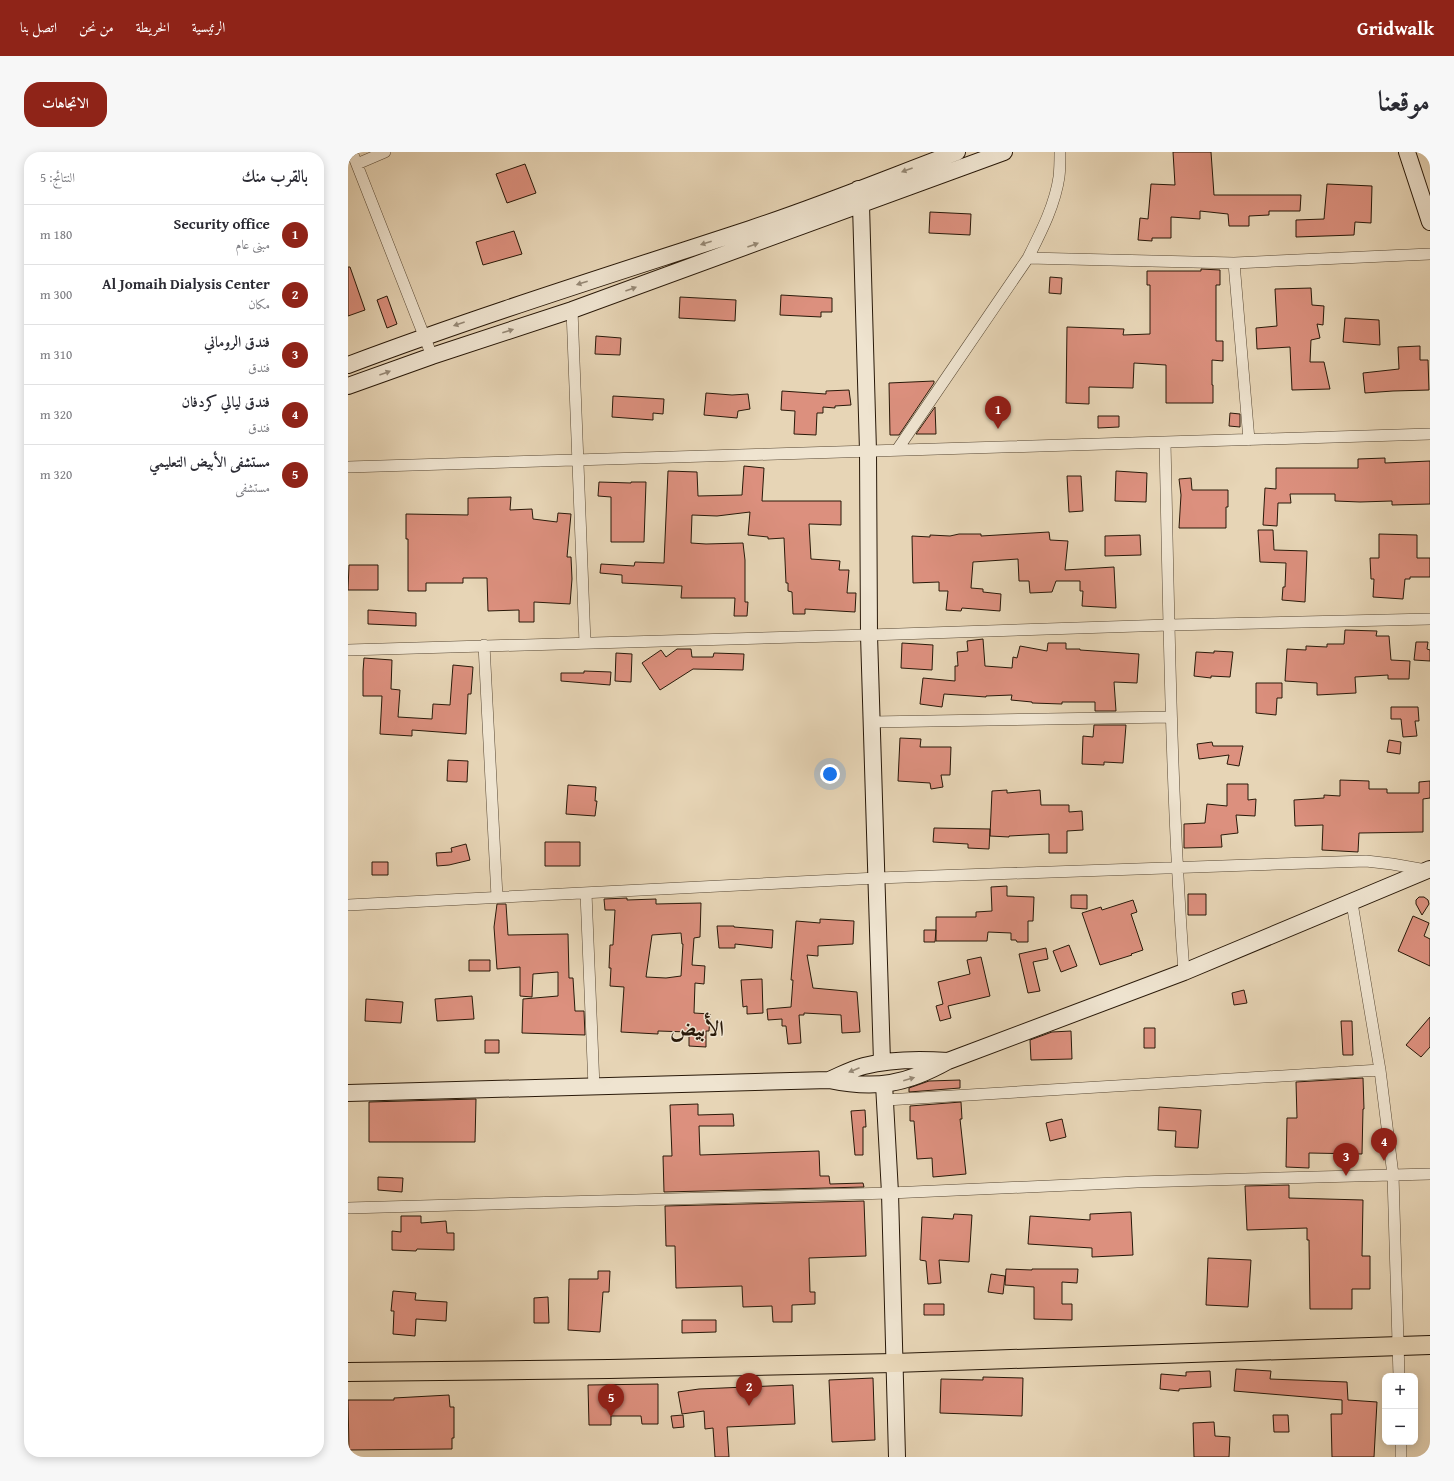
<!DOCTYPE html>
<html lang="ar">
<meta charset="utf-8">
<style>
body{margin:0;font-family:"Gentium Book Plus",Amiri,serif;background:#f7f7f7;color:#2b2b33;direction:rtl}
.controls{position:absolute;right:12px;bottom:12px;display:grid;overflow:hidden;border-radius:8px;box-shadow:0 2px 10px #0003}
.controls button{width:36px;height:36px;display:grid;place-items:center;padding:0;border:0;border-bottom:1px solid #e1e1e2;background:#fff;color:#2b2b33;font:20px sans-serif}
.you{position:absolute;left:482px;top:622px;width:14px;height:14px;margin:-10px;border:3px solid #fff;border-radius:50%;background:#1a73e8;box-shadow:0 0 0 6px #1a73e833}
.badge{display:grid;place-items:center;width:26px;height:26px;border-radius:50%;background:#8f2418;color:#fff;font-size:13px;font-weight:700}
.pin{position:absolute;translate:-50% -33px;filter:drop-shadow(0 1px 2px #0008)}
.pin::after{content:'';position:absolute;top:21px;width:14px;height:12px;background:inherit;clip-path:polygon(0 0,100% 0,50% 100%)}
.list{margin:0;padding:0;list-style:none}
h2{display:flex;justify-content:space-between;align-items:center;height:52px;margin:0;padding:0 16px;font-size:17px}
h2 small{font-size:13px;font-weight:400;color:#7c7c81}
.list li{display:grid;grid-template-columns:26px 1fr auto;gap:12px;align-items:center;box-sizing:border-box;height:60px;padding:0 16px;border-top:1px solid #e1e1e2}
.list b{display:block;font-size:15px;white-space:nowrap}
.list p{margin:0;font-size:13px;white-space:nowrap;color:#7c7c81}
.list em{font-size:13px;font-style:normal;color:#7c7c81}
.map{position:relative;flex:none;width:1082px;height:1305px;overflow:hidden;direction:ltr;border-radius:16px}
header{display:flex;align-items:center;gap:24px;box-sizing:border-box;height:56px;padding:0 20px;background:#8f2418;color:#fff}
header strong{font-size:19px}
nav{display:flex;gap:22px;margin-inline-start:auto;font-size:14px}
.intro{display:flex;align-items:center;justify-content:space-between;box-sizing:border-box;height:96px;padding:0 24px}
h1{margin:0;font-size:28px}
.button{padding:10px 18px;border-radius:16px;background:#8f2418;color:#fff;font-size:14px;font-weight:700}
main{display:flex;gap:24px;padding:0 24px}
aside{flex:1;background:#fff;border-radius:16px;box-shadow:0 2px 10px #0003}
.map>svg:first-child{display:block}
.building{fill:#dc907e;stroke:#291909;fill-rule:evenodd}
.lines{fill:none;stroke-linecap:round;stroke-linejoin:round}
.street-casing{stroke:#584834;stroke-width:12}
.secondary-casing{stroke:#291909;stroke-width:18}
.primary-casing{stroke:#291909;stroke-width:20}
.street{stroke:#efe4d0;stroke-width:11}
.secondary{stroke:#efe4d0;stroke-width:16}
.primary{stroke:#e7d5b6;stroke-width:18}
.oneway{fill:#968976}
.labels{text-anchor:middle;stroke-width:3;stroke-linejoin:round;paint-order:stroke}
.town-label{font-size:22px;font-weight:bold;fill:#291909;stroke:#efe4d0}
</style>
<header>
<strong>Gridwalk</strong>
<nav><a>الرئيسية</a><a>الخريطة</a><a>من نحن</a><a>اتصل بنا</a></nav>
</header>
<div class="intro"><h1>موقعنا</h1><a class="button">الاتجاهات</a></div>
<main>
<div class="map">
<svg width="1082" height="1305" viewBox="0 0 1082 1305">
<rect width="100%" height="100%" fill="#e7d5b6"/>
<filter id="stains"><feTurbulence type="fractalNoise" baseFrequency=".005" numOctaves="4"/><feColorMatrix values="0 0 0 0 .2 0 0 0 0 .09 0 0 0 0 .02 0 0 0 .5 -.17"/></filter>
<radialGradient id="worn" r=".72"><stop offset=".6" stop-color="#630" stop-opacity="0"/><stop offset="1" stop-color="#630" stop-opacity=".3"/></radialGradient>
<path class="building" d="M 825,0 L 863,0 L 866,43 L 953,43 L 952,59 L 921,59 L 921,63 L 901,64 L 901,74 L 881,74 L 880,62 L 852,59 L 852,67 L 823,65 L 823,86 L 804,86 L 804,89 L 790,88 L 792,66 L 800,67 L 803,32 L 827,33 Z
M 177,12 L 188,41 L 159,51 L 148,22 Z
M 979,32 L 1024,34 L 1023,71 L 1007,70 L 1006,83 L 948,85 L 948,68 L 976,67 Z
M 582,60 L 623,62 L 622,83 L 581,81 Z
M 166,79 L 174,102 L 135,113 L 128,90 Z
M 0,115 L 2,115 L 17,158 L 0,164 Z
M 853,117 L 872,118 L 872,133 L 868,133 L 868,189 L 875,189 L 875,209 L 864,208 L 864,233 L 865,233 L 865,251 L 818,251 L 818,213 L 786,211 L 785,236 L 741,235 L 741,252 L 718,251 L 719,175 L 776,177 L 775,183 L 802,182 L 802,133 L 799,133 L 799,119 L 853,119 Z
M 702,125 L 714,126 L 713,142 L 701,141 Z
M 963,136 L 964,153 L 976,154 L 975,173 L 969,172 L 972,186 L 963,188 L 962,210 L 976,210 L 982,237 L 944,238 L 942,195 L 909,197 L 908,176 L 929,174 L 927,137 Z
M 433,143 L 484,146 L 484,160 L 473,160 L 473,165 L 432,163 Z
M 39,144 L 49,172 L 39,176 L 29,148 Z
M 332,145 L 388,148 L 387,169 L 331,166 Z
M 997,166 L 1031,168 L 1032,193 L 995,190 Z
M 248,184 L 273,186 L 272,203 L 247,202 Z
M 1072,194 L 1072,208 L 1080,208 L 1081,238 L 1045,239 L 1017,241 L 1015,221 L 1051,217 L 1050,195 Z
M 586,229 L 586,231 L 551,283 L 542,283 L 541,231 Z
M 501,238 L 503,253 L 487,254 L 487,256 L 475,255 L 475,261 L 469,261 L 468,283 L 446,282 L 447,259 L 433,258 L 434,239 L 478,242 L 478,239 Z
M 358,241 L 384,243 L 400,242 L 402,257 L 390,259 L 389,266 L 356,263 Z
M 265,244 L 316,247 L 315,262 L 305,261 L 305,268 L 264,265 Z
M 587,255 L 588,282 L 568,282 Z
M 882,261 L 892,262 L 892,275 L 881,274 Z
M 750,264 L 771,264 L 771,275 L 750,276 Z
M 1037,306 L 1037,311 L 1082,309 L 1082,352 L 1044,353 L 1044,349 L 1012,350 L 987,349 L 987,342 L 942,342 L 943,351 L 930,351 L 929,374 L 915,373 L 917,336 L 928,337 L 928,316 L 1010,316 L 1010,307 Z
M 396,314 L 416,316 L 414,349 L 493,349 L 493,373 L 461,372 L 463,407 L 492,409 L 491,418 L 501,418 L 499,441 L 508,441 L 507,460 L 457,457 L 457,462 L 445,462 L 444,440 L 440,439 L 440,431 L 438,431 L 436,386 L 420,387 L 420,385 L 400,383 L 402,360 L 369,364 L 344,363 L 343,391 L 358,392 L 395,391 L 397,408 L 397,450 L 400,450 L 399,464 L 386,464 L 387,446 L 333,446 L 334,434 L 274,431 L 274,423 L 252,421 L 253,412 L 286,414 L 287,410 L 316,411 L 320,319 L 349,320 L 350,344 L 394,343 Z
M 768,319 L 799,321 L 798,350 L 767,349 Z
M 719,324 L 733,324 L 735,359 L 721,360 Z
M 843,326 L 844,338 L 880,338 L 880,355 L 878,355 L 878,376 L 831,376 L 833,343 L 831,327 Z
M 251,330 L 283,331 L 283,330 L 298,330 L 296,390 L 263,390 L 263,345 L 250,344 Z
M 163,345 L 162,358 L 184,357 L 185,367 L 209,370 L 210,361 L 223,362 L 219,405 L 223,405 L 224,427 L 222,452 L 186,450 L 186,470 L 171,470 L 171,458 L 140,459 L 139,426 L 115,426 L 115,431 L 78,431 L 78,439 L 60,439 L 60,387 L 58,387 L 58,362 L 120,363 L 120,346 Z
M 910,378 L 925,378 L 926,398 L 959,399 L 957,450 L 934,448 L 935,435 L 937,435 L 938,411 L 912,410 Z
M 701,380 L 702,388 L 720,389 L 717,418 L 766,415 L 768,456 L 734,454 L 735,439 L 732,439 L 732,429 L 708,429 L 704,440 L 682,441 L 681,429 L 671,429 L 670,407 L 625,410 L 623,436 L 635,437 L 635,440 L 653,442 L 652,459 L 614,456 L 613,459 L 598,458 L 600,439 L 591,439 L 591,430 L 565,431 L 564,384 L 582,385 L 582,383 L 602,384 L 611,382 L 633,382 L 633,384 Z
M 1031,382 L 1069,383 L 1069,406 L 1082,406 L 1082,425 L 1062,425 L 1062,427 L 1057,427 L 1055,447 L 1025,445 L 1026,427 L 1023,427 L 1022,406 L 1031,406 Z
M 792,383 L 793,403 L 757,404 L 757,384 Z
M 1,413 L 30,413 L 30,438 L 0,438 Z
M 20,458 L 68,461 L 68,474 L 20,472 Z
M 997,478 L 1029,479 L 1028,484 L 1041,484 L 1043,508 L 1062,509 L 1061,527 L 1040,527 L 1040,523 L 1007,525 L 1008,541 L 969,543 L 969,531 L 937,529 L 939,497 L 958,498 L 958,494 L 979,495 L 979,492 L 996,492 Z
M 635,487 L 637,514 L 664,516 L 665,505 L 669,506 L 672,494 L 699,499 L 700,491 L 718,491 L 718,497 L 732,497 L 732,498 L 791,502 L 789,531 L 766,530 L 768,559 L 747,559 L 747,550 L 714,550 L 714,552 L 684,551 L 684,550 L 663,548 L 664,543 L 638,544 L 638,545 L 596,542 L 594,555 L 572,552 L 575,526 L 607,529 L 607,514 L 610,514 L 609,500 L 620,499 L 619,489 Z
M 1068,490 L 1080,490 L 1079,497 L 1082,498 L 1082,509 L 1066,508 Z
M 554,491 L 585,493 L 584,518 L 553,516 Z
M 329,497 L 343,497 L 344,505 L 365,505 L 366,501 L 396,502 L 395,518 L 345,517 L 312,538 L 294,511 L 313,498 L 318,505 Z
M 866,499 L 885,500 L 882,525 L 863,524 L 863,526 L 846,524 L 848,500 L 866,501 Z
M 268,501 L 284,502 L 283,530 L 267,529 Z
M 16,506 L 44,508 L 43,537 L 52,538 L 50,565 L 84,567 L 85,552 L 102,553 L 105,513 L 125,515 L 123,542 L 120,542 L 118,582 L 64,578 L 64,584 L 32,582 L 34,544 L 15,544 L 15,519 Z
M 236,519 L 263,520 L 262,533 L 213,529 L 213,521 L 236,521 Z
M 908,531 L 934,531 L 934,546 L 929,546 L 928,563 L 908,561 Z
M 1043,555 L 1070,555 L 1071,569 L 1067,569 L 1069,584 L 1055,585 L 1053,567 L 1043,567 Z
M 746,573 L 778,573 L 775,611 L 756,610 L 756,613 L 734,612 L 735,584 L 745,585 Z
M 552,586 L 573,587 L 572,595 L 603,595 L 602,623 L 593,623 L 595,635 L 583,637 L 582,631 L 550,629 Z
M 1041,588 L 1053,590 L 1052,602 L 1039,600 Z
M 864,590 L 865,594 L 895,594 L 891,614 L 879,612 L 881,603 L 851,607 L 849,592 Z
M 100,608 L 120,609 L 119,630 L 99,629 Z
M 992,628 L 1021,629 L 1021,637 L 1039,637 L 1039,641 L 1071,641 L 1071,630 L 1082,629 L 1082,646 L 1075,647 L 1075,680 L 1011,681 L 1010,700 L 974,698 L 975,673 L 947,674 L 946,648 L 976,646 L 976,643 L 992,644 Z
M 879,632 L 900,632 L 900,648 L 908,647 L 907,664 L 888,663 L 890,681 L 873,683 L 874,695 L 836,696 L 836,672 L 857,671 L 859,652 L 879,654 Z
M 220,633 L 248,635 L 247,649 L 249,649 L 247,664 L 218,662 Z
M 659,638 L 659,641 L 692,638 L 693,653 L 721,653 L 721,660 L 734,659 L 735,678 L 719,679 L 719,701 L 701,701 L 701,682 L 661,684 L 661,685 L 642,684 L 644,639 Z
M 586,676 L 642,677 L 641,697 L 620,696 L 620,692 L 585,690 Z
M 197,690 L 232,690 L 232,714 L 197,714 Z
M 118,692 L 122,708 L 101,713 L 89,714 L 88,701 L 104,700 L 103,696 Z
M 24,710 L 40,710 L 40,723 L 24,723 Z
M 659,734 L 659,744 L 686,745 L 685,769 L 680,769 L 680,790 L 669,790 L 668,788 L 663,788 L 663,781 L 640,780 L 639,789 L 588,789 L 588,765 L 628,765 L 628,760 L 644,759 L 643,735 Z
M 840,742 L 858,742 L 858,763 L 840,763 Z
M 723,743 L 739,743 L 739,757 L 723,756 Z
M 1071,745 L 1076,745 L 1080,748 L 1081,752 L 1074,763 L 1068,752 L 1068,748 Z
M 279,746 L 279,748 L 308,747 L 308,752 L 353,751 L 352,785 L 346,786 L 344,813 L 357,814 L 356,832 L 347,831 L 346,861 L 362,862 L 361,879 L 358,879 L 358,895 L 341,894 L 341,880 L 310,879 L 310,882 L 273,880 L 276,835 L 262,834 L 263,816 L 261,816 L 262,793 L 265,793 L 267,758 L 257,758 L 256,747 ZM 333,781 L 334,792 L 335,792 L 333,824 L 318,826 L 298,825 L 304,783 Z
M 785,748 L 789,760 L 783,762 L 795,798 L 783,802 L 784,803 L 752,813 L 734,761 L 753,755 L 754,758 Z
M 149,752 L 158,752 L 160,783 L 220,782 L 221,826 L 225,826 L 227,859 L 236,859 L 237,883 L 174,881 L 175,847 L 210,844 L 210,820 L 185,822 L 184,845 L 172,844 L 172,815 L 149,817 L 146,775 Z
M 1065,764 L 1081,771 L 1076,784 L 1082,787 L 1082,814 L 1050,799 Z
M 472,767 L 506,769 L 505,792 L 470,794 L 470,804 L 459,803 L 465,836 L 509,840 L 512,880 L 494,881 L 493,863 L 456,861 L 456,863 L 451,863 L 453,891 L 440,892 L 438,874 L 434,874 L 434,867 L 420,868 L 419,857 L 443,855 L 445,828 L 443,828 L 448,769 L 472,771 Z
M 369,774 L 386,774 L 386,775 L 425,778 L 424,796 L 387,792 L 387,796 L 371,796 Z
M 576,778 L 588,778 L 587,790 L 576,790 Z
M 721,793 L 729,814 L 713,820 L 705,799 Z
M 698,796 L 700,807 L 685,810 L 692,839 L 680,841 L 671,802 Z
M 633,805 L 642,844 L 600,854 L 603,866 L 592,869 L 588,854 L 595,852 L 590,830 L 622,822 L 619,808 Z
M 121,808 L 142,808 L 142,819 L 121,819 Z
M 414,827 L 415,861 L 399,862 L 399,854 L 395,855 L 393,828 Z
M 896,838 L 899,851 L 886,853 L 884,841 Z
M 124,844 L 126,867 L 89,869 L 87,847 Z
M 18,847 L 55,850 L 53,871 L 17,869 Z
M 1082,865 L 1082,895 L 1073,905 L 1058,893 Z
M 993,869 L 1004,869 L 1005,903 L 995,903 Z
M 796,876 L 807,876 L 807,896 L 796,896 Z
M 723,879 L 724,907 L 683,908 L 682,888 L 704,880 Z
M 137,888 L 151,888 L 151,901 L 137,901 Z
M 1015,926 L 1016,957 L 1015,957 L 1014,1002 L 961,1001 L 961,1016 L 938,1015 L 939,966 L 949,966 L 948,930 Z
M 612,928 L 612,936 L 561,940 L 561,936 L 581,929 Z
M 128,947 L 127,990 L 21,990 L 21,950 Z
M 613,950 L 614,967 L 612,967 L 618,1022 L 585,1025 L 584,1006 L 569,1007 L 566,969 L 562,969 L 562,954 Z
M 350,952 L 350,963 L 385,962 L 386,974 L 351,974 L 352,1003 L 471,999 L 472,1024 L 481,1024 L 482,1032 L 515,1031 L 516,1035 L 316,1040 L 315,1004 L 324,1004 L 322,953 Z
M 811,955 L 853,958 L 850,996 L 827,995 L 828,979 L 810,978 Z
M 517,958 L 518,975 L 515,975 L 515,1003 L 507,1003 L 503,959 Z
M 714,967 L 718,985 L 702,989 L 698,971 Z
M 30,1025 L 55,1026 L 54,1040 L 30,1038 Z
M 941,1033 L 941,1046 L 1015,1048 L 1014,1104 L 1022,1104 L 1022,1137 L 1004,1137 L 1004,1157 L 962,1157 L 961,1088 L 959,1088 L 959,1076 L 899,1078 L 897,1034 Z
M 516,1049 L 518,1104 L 461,1106 L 462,1140 L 467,1140 L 467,1152 L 444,1153 L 444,1170 L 425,1170 L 424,1154 L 395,1155 L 394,1134 L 328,1136 L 327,1094 L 318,1094 L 317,1054 Z
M 783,1060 L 785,1103 L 744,1105 L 744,1096 L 680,1092 L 682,1064 L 742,1068 L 742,1062 Z
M 606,1062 L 624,1063 L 621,1110 L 591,1108 L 593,1131 L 580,1132 L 578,1109 L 572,1108 L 574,1065 L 605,1067 Z
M 53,1064 L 73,1064 L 73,1071 L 98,1069 L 99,1081 L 106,1081 L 106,1098 L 69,1097 L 68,1099 L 44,1098 L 44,1079 L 53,1080 Z
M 860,1106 L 903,1108 L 900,1155 L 858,1153 Z
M 658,1117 L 684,1118 L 684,1117 L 730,1117 L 729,1131 L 714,1130 L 714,1152 L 724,1152 L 724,1168 L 686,1167 L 686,1135 L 657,1133 Z
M 250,1119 L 262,1119 L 261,1140 L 255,1140 L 252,1180 L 220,1178 L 221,1127 L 250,1127 Z
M 643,1122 L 657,1124 L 655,1142 L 640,1140 Z
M 45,1139 L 68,1141 L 67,1148 L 99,1150 L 98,1169 L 68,1167 L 67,1184 L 45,1182 L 46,1159 L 43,1159 Z
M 200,1145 L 201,1171 L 186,1171 L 186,1146 Z
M 576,1152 L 596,1152 L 596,1163 L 576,1163 Z
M 334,1168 L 368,1168 L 368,1180 L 334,1181 Z
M 888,1217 L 923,1219 L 922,1227 L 999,1230 L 1000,1248 L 1029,1250 L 1026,1305 L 984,1305 L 983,1262 L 994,1262 L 994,1248 L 886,1239 Z
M 862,1219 L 863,1235 L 831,1237 L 831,1239 L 812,1237 L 813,1222 L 838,1224 L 838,1220 Z
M 635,1225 L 675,1226 L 674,1264 L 592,1261 L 593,1227 L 635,1228 Z
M 525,1226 L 527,1288 L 484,1290 L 481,1228 Z
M 310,1232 L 310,1272 L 294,1272 L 293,1264 L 263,1264 L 263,1273 L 241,1273 L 240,1233 Z
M 445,1233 L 447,1272 L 379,1275 L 381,1305 L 367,1305 L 365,1276 L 357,1277 L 356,1259 L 334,1262 L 330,1240 L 351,1237 Z
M 101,1243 L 102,1255 L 106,1255 L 106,1286 L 104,1286 L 104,1297 L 1,1298 L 0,1248 L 46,1248 L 46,1246 Z
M 335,1263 L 336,1275 L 325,1276 L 323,1264 Z
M 925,1263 L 940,1263 L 941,1280 L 926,1280 Z
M 866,1270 L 867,1284 L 882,1285 L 881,1305 L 846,1305 L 845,1271 Z"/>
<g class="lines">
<defs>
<path id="street" d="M 4,0 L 84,204
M 9,12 L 37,0
M 680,106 L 886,111
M 224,158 L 237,491
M 901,288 L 886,111 L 1082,102
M 817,290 C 821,467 823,643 836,820
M 549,298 L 680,106 C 693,80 707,53 711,25 C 712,17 712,8 712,0
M 0,315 L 1082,282
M 136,493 L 149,745
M 0,498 L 521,483 L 821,473 L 1082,467
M 524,570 L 823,565
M 238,741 L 246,935
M 1004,751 L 1032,918 L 1045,1023 L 1051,1224
M 0,753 L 529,726 L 1018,709 L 1044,712 L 1078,718
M 538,948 L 1032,918
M 0,1056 L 542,1041 L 789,1030 L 1082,1022
M 1053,1290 L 1053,1305"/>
<path id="secondary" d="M 1059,0 L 1082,70
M 510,37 L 513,53 L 520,299 L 521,483 L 534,910
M 0,213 C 133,163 268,121 402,77 C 472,54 540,26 609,0
M 0,234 L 84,204 L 224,158 L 656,0
M 481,928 C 493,923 504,917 516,914 C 543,907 572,907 600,909
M 536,932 L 542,1041 L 549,1305
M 0,941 L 481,928 C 528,938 559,932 600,909 L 836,820 L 1082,717"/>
<path id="primary" d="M 0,1220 L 261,1217 L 546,1211 L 1082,1193"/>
</defs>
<use href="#street" class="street-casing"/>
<use href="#secondary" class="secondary-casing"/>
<use href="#primary" class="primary-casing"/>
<use href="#street" class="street"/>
<use href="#secondary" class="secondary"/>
<use href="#primary" class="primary"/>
</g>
<defs><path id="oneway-solid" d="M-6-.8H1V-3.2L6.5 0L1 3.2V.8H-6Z"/></defs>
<g class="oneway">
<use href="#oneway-solid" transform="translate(559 18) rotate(160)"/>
<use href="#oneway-solid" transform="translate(358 91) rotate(162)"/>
<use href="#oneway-solid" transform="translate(405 93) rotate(-20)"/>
<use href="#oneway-solid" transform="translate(234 131) rotate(162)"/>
<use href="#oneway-solid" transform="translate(283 137) rotate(-20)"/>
<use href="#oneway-solid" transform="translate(111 172) rotate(161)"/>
<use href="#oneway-solid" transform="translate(160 179) rotate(-18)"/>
<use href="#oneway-solid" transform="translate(37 221) rotate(-20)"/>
<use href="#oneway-solid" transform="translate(506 918) rotate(157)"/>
<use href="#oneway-solid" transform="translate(561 927) rotate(-16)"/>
</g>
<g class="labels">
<g class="town-label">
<text x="349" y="884">الأبيض</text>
</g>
</g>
<rect width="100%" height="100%" filter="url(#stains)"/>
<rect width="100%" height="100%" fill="url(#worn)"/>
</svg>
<div class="controls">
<button>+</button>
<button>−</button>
</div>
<div class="you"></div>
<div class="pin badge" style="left:650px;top:277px">1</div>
<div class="pin badge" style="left:401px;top:1254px">2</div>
<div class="pin badge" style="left:998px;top:1024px">3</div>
<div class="pin badge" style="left:1036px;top:1009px">4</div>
<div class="pin badge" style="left:263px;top:1265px">5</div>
</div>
<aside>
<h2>بالقرب منك<small>النتائج: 5</small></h2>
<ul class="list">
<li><span class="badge">1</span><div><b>Security office</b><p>مبنى عام</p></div><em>180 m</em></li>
<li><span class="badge">2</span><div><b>Al Jomaih Dialysis Center</b><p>مكان</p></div><em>300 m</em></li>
<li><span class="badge">3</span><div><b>فندق الروماني</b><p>فندق</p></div><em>310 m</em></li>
<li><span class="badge">4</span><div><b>فندق ليالي كردفان</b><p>فندق</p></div><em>320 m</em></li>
<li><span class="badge">5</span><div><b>مستشفى الأبيض التعليمي</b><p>مستشفى</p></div><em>320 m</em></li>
</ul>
</aside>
</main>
